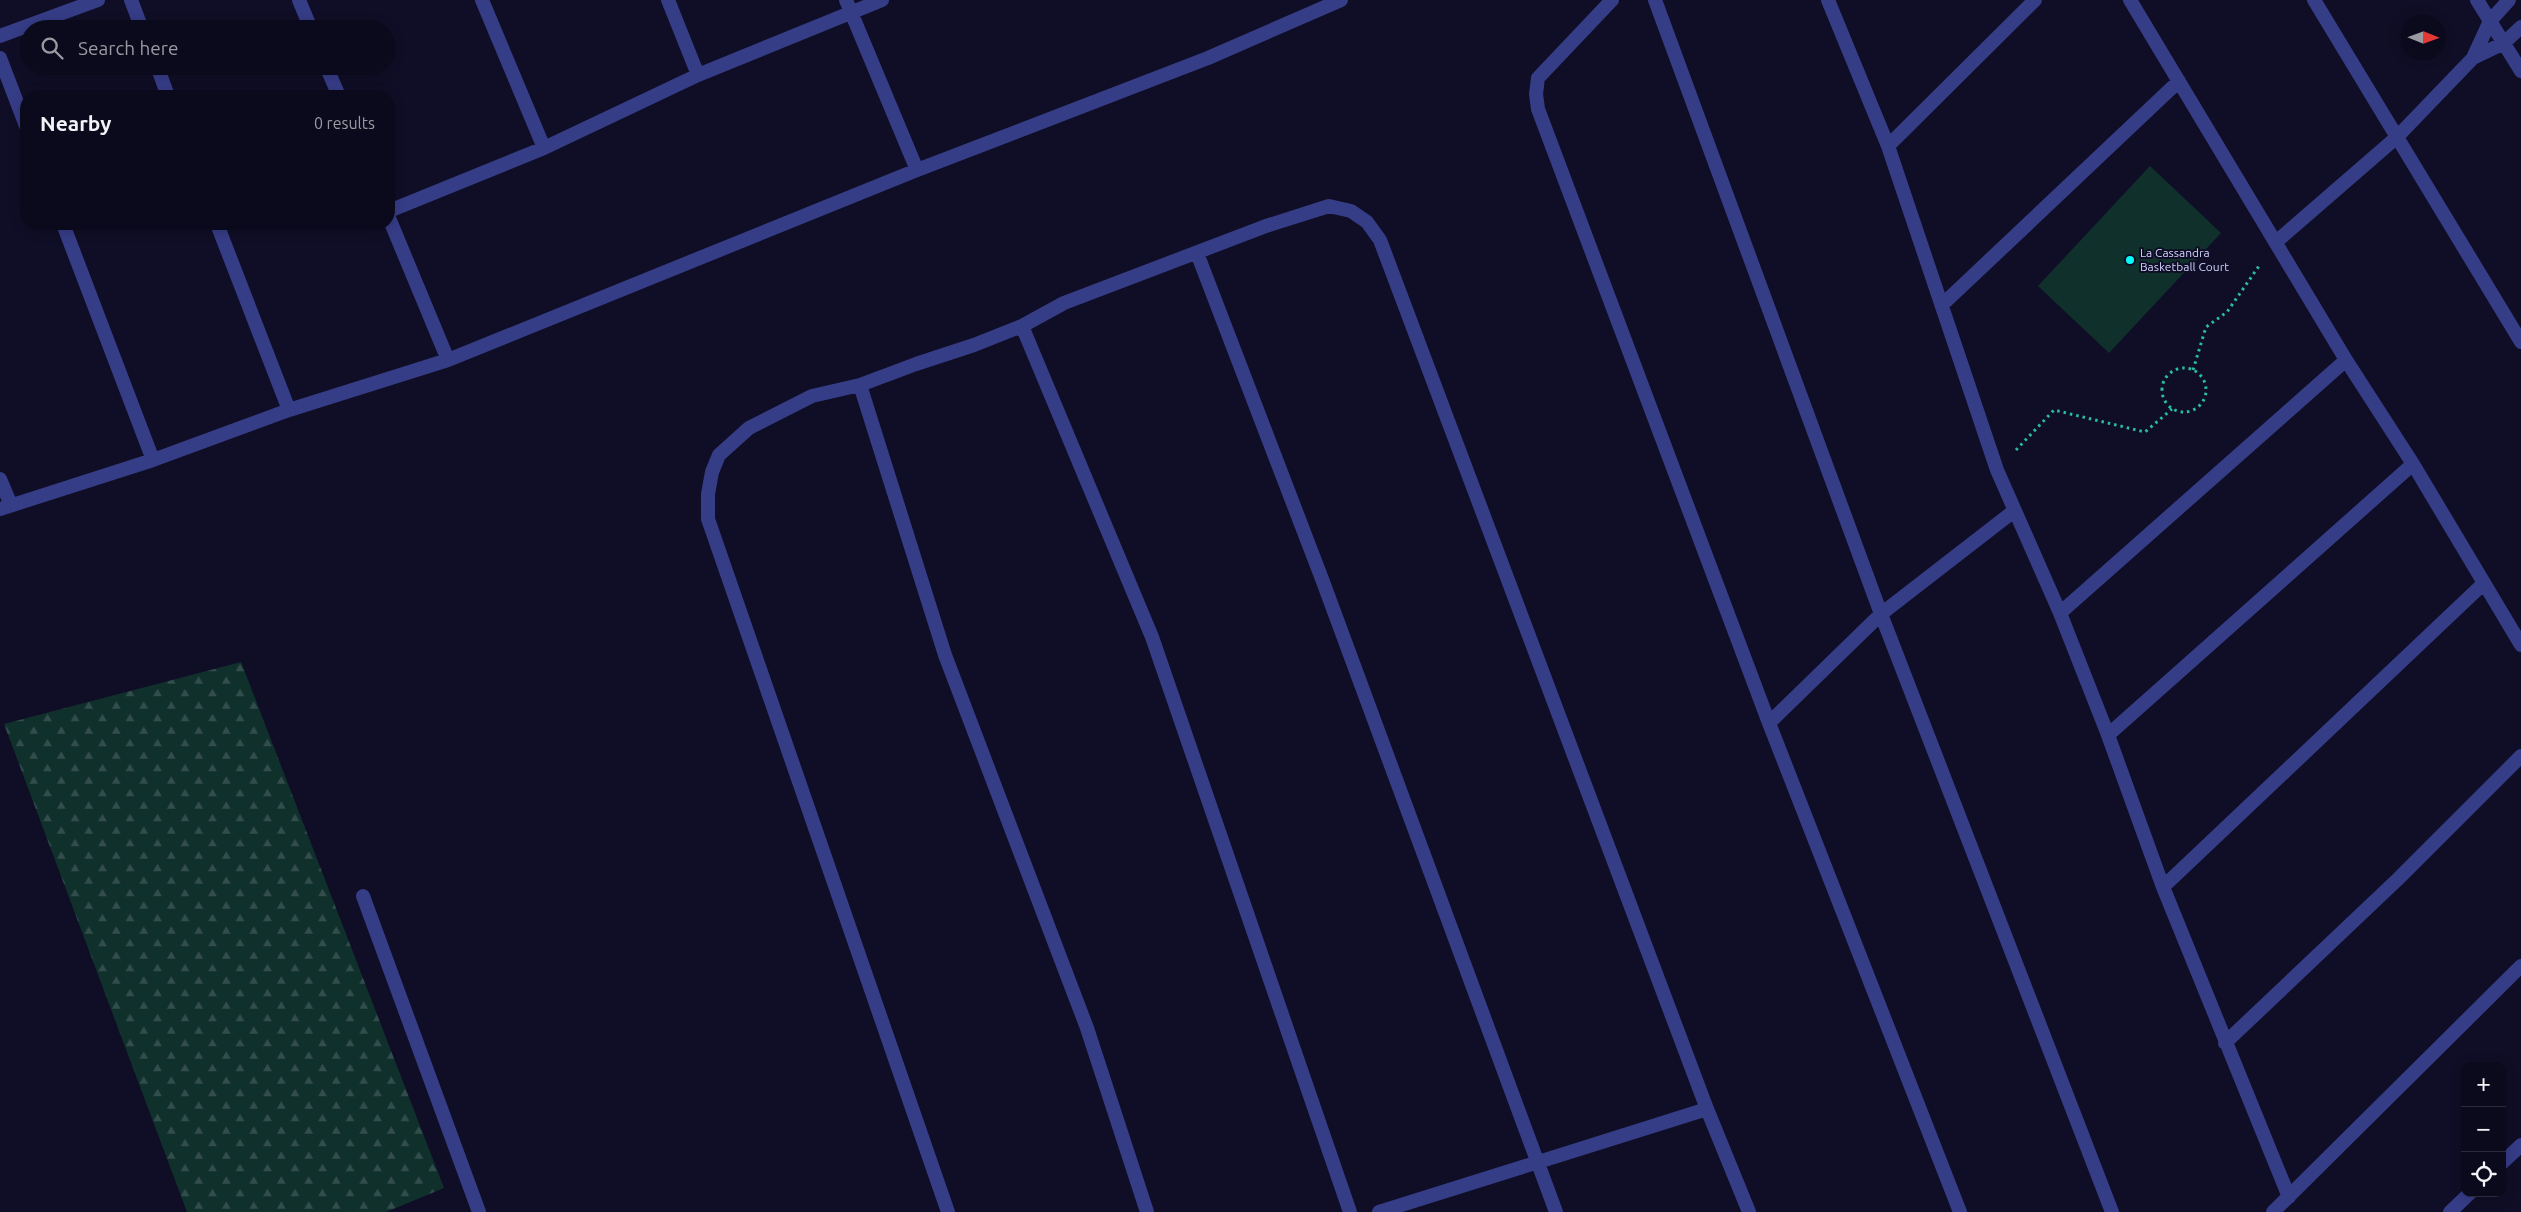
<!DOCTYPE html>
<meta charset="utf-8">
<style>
body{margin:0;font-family:Ubuntu,sans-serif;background:#191829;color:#f1f3f6}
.controls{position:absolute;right:15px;bottom:15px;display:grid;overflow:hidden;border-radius:10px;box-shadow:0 2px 12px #0003}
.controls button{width:45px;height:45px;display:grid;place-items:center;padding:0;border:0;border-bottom:1px solid #2b2b3b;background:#0b0a1c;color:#f1f3f6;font:25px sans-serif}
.compass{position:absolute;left:2401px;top:15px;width:45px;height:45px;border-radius:50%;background:#0b0a1c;box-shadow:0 2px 12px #0003;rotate:91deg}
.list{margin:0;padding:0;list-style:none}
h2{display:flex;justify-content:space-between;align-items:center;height:65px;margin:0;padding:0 20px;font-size:21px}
h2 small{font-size:16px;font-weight:400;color:#9a9aa3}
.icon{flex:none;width:28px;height:28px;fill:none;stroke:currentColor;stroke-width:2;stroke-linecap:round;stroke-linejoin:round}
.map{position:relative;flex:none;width:2521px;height:1212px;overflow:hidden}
.search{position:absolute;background:#0b0a1c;box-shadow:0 2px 12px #0003;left:20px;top:20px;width:375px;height:55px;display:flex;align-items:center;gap:12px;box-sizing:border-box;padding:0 18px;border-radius:28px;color:#9a9aa3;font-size:19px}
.panel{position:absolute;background:#0b0a1c;box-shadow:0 2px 12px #0003;left:20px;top:90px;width:375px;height:140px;border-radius:20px}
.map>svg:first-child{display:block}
.forest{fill:url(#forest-firs)}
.pitch{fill:#10302b}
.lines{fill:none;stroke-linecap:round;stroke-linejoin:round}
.path{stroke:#29bda2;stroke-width:3;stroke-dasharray:2.5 4;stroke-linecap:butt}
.minor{stroke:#363d87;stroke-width:14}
.poi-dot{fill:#00fdf8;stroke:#0f0e26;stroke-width:2}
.labels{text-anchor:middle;stroke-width:4;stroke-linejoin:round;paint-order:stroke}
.poi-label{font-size:12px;fill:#d2d3ff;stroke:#0f0e26;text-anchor:start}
</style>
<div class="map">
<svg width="2521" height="1212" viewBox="0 0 2521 1212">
<defs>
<pattern id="forest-firs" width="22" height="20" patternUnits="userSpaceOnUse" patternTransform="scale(1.25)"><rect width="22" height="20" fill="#10302b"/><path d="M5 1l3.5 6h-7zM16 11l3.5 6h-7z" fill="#324d4b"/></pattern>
</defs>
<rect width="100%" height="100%" fill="#0f0e26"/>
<path class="forest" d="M 241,662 L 444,1188 L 386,1212 L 187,1212 L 4,724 Z"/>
<path class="pitch" d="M 2150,166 L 2221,233 L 2109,353 L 2038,286 Z"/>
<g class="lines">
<path class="path" d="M2162 390a22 22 0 1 1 44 0a22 22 0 1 1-44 0Z
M 2193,370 L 2206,327 L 2227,312 L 2259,266
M 2016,450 L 2054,410 L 2145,432 L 2172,409"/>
<path class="minor" d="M 131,0 L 142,29
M 299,0 L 311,29
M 482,0 L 544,148
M 668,0 L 698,75
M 846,0 L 917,170
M 1612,0 L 1538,78 L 1536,94 L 1538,109 L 1769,723 L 1960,1212
M 1655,0 L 1881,614 L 2112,1212
M 1828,0 L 1888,146 L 1997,470 L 2060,613 L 2108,735 L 2163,887 L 2289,1197
M 2130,0 L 2346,360 L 2413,464 L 2521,645
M 2314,0 L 2521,342
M 2477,0 L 2521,71
M 0,36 L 98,0
M 0,58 L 26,126
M 2473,58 L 2504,43 L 2521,27
M 157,66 L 168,96
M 326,66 L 339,96
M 1888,146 L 2035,0
M 389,211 L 544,148 L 698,75 L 882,0
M 389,218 L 448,360
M 63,224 L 153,460
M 217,224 L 289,410
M 2276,242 L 2397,137 L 2473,58 L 2490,21 L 2509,0
M 1197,253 L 1322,579 L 1556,1212
M 1943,304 L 2179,81
M 1022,326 L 1152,637 L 1350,1212
M 860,385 L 945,655 L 1087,1028 L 1147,1212
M 0,479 L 11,505
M 0,509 L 153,460 L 289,410 L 448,360 L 917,170 L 1208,58 L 1341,0
M 2060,613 L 2346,360
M 1769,723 L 1881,614 L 2014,511
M 2108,735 L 2413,464
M 2163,887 L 2483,584
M 363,896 L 479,1212
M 2225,1043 L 2398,879 L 2521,756
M 2502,1163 L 2521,1145
M 948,1212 L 708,519 L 708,494 L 712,472 L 719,455 L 749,428 L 812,396 L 860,385 L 916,364 L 974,345 L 1022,326 L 1064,303 L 1266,226 L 1329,206 L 1351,211 L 1367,222 L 1380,240 L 1707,1109 L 1749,1212
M 1379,1212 L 1707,1109
M 2273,1212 L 2521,966
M 2450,1212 L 2470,1193"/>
</g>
<circle class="poi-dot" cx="2130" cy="260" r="5"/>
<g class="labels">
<g class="poi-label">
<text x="2140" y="257">La Cassandra<tspan x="2140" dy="14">Basketball Court</tspan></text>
</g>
</g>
</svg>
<div class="controls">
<button>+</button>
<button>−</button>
<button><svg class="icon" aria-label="locate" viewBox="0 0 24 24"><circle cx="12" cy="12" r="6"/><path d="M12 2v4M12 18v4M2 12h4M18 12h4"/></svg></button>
</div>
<svg class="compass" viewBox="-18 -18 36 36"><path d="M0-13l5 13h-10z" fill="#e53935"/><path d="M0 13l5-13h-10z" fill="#9a9aa3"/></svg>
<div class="search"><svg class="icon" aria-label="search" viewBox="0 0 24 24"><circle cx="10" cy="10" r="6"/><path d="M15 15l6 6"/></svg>Search here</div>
<section class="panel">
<h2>Nearby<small>0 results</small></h2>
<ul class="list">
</ul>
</section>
</div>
